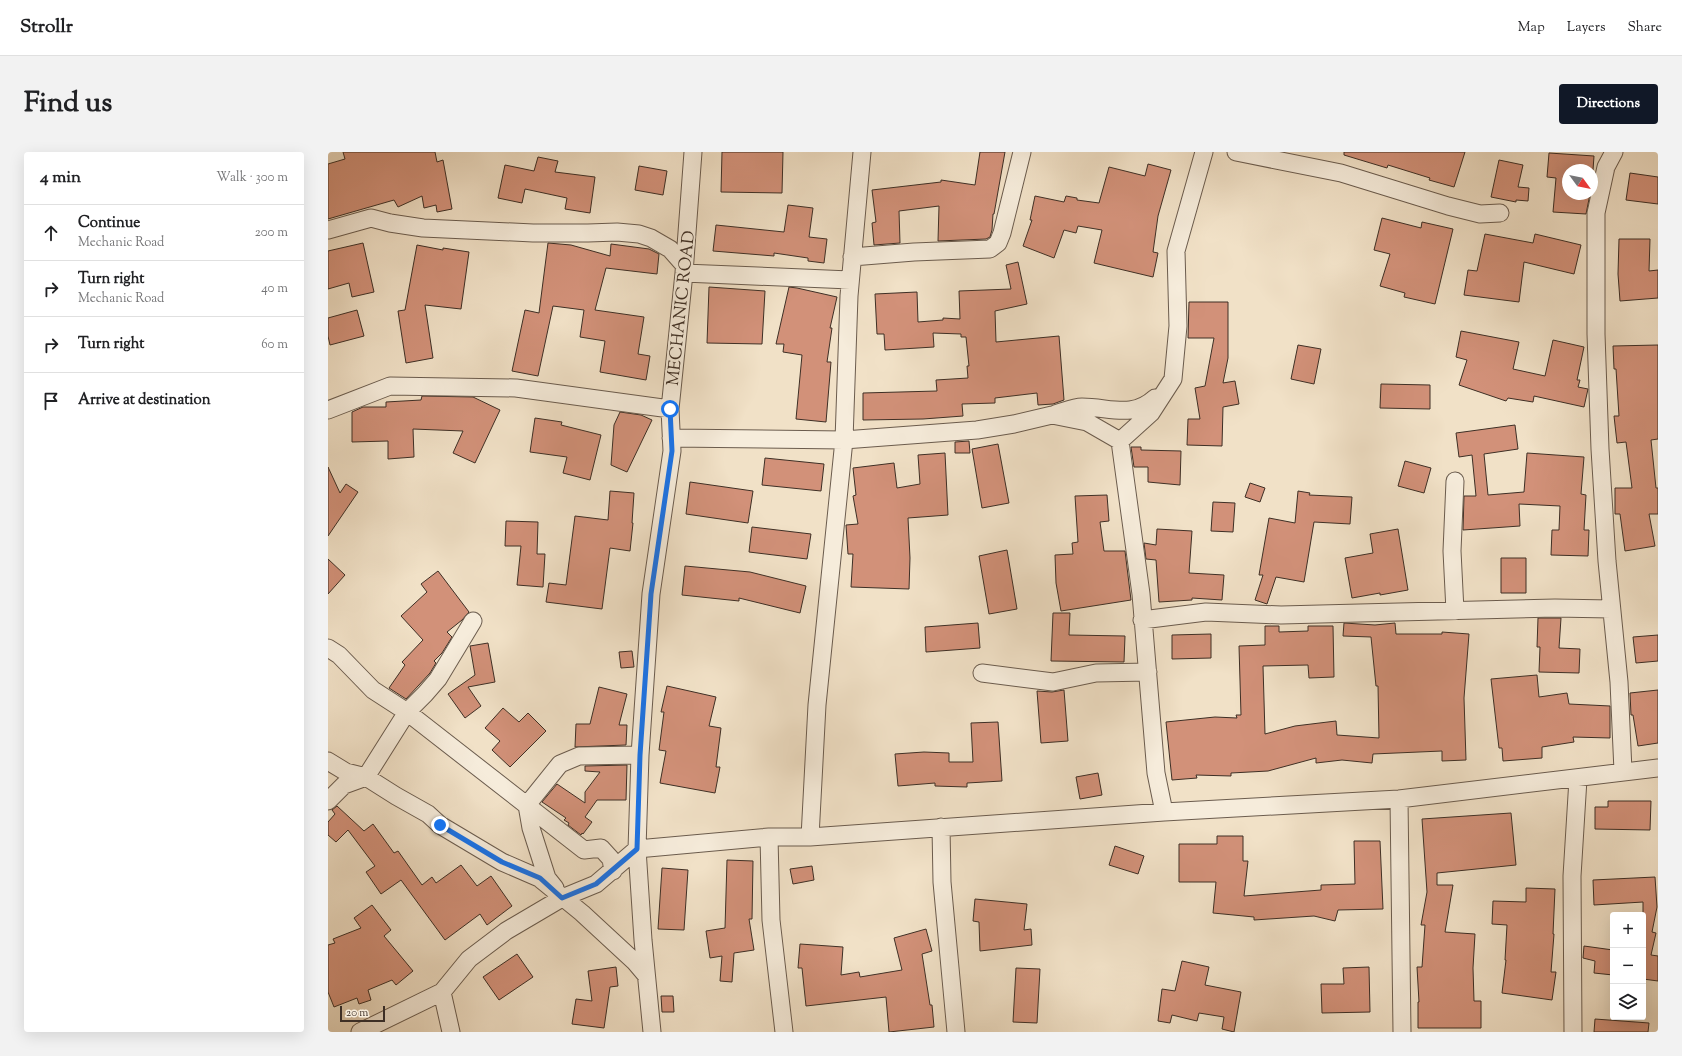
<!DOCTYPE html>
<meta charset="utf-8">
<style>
body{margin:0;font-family:"Sorts Mill Goudy",serif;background:#f2f2f2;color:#202124}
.controls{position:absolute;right:12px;bottom:12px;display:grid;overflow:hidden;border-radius:4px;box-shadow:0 4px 16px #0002}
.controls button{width:36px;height:36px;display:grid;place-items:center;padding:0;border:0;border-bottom:1px solid #e0e0e0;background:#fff;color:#202124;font:20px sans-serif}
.compass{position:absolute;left:1234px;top:12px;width:36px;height:36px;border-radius:50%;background:#fff;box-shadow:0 4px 16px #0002;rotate:123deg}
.scale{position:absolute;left:12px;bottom:10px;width:45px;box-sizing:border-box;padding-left:4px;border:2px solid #3e2f25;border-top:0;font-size:11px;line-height:14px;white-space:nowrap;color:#3e2f25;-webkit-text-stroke:3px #f6ecdb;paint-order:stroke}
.stop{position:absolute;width:12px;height:12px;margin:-9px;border:3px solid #1a73e8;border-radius:50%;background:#fff}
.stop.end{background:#1a73e8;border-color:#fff;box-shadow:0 1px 4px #0008}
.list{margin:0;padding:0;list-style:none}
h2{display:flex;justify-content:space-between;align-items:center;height:52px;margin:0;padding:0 16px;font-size:17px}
h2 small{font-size:13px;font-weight:400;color:#757577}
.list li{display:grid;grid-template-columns:26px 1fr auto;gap:12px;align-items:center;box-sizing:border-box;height:56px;padding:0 16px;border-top:1px solid #e0e0e0}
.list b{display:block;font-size:15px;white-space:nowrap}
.list p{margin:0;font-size:13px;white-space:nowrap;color:#757577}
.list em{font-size:13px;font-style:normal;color:#757577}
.icon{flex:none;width:22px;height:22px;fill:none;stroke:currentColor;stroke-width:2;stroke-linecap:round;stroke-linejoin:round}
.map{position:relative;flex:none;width:1330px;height:880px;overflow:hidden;border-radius:4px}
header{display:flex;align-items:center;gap:24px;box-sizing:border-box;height:56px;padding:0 20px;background:#fff;border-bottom:1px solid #e0e0e0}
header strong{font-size:19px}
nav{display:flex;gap:22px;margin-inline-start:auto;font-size:14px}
.intro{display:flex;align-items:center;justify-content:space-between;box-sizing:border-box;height:96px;padding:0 24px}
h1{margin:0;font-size:28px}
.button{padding:10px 18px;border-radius:4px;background:#111827;color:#fff;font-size:14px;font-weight:700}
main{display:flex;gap:24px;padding:0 24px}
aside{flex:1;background:#fff;border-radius:4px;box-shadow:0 4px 16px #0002}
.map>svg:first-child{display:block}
.building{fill:#d29179;stroke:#3e2f25}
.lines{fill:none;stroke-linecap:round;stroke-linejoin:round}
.street-casing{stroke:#6b5c4e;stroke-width:19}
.street{stroke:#f6ecdb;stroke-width:17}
.route{stroke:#1a73e8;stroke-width:5}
.labels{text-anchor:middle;stroke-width:3.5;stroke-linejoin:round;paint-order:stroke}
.street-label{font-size:17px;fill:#3e2f25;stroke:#f6ecdb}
</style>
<header>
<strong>Strollr</strong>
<nav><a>Map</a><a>Layers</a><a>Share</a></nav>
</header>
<div class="intro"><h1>Find us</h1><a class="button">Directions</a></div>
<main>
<aside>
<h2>4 min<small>Walk · 300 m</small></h2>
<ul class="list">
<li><svg class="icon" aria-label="ahead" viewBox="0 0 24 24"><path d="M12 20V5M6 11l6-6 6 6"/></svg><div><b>Continue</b><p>Mechanic Road</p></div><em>200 m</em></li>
<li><svg class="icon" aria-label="right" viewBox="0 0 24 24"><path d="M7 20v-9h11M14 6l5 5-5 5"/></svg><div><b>Turn right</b><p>Mechanic Road</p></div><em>40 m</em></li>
<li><svg class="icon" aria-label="right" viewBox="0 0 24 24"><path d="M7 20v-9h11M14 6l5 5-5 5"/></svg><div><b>Turn right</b></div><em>60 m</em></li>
<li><svg class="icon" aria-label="arrive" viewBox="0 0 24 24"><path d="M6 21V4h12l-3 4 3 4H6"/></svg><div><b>Arrive at destination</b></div></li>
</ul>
</aside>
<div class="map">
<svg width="1330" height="880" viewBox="0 0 1330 880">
<rect width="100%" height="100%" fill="#f1e1c7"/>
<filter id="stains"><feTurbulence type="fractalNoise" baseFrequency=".005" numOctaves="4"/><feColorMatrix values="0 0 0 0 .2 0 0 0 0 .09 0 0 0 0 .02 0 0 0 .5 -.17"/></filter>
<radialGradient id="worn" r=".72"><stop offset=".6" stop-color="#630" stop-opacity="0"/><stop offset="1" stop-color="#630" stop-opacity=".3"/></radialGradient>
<path class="building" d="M 15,0 L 107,0 L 109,10 L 115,8 L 124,57 L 109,60 L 108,53 L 96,56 L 94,44 L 70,55 L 66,48 L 0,67 L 0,12 L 17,7 Z
M 394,0 L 455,0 L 454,41 L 393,40 Z
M 652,0 L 677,0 L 666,62 L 665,62 L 664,78 L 662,85 L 658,87 L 610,89 L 611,54 L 571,59 L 572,91 L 546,93 L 544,71 L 548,70 L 544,38 L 613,30 L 613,28 L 647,33 Z
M 1016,0 L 1137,0 L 1126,35 L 1101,28 L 1102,26 L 1060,13 L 1059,16 L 1016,3 Z
M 1221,1 L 1266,4 L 1265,18 L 1240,18 L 1240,42 L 1262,42 L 1258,62 L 1225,60 L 1228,26 L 1219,25 Z
M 210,5 L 230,9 L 227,20 L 267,25 L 262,61 L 237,57 L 239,46 L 197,37 L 194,51 L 170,46 L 177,13 L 206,19 Z
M 1171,8 L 1195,13 L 1190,35 L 1201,36 L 1200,49 L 1188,48 L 1188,50 L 1163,45 Z
M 820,12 L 843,18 L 830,64 L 825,100 L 830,101 L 825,125 L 766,111 L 774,78 L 750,74 L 748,81 L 736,78 L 726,106 L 695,94 L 704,68 L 702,68 L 707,44 L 736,50 L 738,44 L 749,46 L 749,48 L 771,51 L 781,15 L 817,24 Z
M 311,14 L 339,19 L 335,43 L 307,38 Z
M 1302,21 L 1330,25 L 1330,52 L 1298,48 Z
M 460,53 L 485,56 L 481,85 L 499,87 L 496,111 L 480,109 L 480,106 L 446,101 L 446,104 L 385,99 L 388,73 L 456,80 Z
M 1054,66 L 1093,76 L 1094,70 L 1125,77 L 1107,152 L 1076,145 L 1077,141 L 1052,134 L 1062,102 L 1046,98 Z
M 1157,82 L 1205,91 L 1207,82 L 1253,93 L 1246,122 L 1196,110 L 1191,150 L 1136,143 L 1140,118 L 1149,119 Z
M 1291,87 L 1322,87 L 1321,119 L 1330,118 L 1330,146 L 1292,149 L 1290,122 Z
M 35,91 L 46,140 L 24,145 L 21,131 L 0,137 L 0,99 Z
M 220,91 L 243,93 L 282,104 L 283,92 L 321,97 L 331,102 L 329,122 L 278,116 L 267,158 L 316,165 L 310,202 L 322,204 L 318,228 L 272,220 L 277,189 L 252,185 L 256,158 L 225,154 L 210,224 L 184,219 L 197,158 L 211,161 Z
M 89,93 L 115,98 L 115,96 L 141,100 L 133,157 L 97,153 L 105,206 L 78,211 L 70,159 L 77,158 Z
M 690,110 L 699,152 L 667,159 L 668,190 L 731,184 L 736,248 L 725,252 L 710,253 L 709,241 L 667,246 L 667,251 L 634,252 L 635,264 L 595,267 L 535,268 L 535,241 L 609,239 L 608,228 L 640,226 L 639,214 L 641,214 L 638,185 L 633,185 L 633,182 L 605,181 L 606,195 L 557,198 L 556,182 L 549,182 L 547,142 L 589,140 L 590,170 L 615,168 L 615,166 L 632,167 L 631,139 L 683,137 L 678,113 Z
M 381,135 L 437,139 L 434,192 L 379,191 Z
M 461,135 L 469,136 L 509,145 L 502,176 L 504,176 L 499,210 L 503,210 L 498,270 L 468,267 L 474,203 L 455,200 L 456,192 L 448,192 Z
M 861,150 L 900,150 L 900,206 L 895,231 L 907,229 L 911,252 L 895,255 L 894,294 L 859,293 L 860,267 L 872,267 L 867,236 L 877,234 L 886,186 L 860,186 Z
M 29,158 L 36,184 L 2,193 L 0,184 L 0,166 Z
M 1133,179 L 1191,190 L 1185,217 L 1217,224 L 1225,188 L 1256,195 L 1249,228 L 1252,228 L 1250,235 L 1260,237 L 1256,255 L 1206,244 L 1205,250 L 1180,246 L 1178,249 L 1131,233 L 1139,208 L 1128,205 Z
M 970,193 L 993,197 L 986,232 L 963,227 Z
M 1330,193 L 1330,287 L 1323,288 L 1328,336 L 1330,336 L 1330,362 L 1321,362 L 1327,394 L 1297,399 L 1292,362 L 1287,362 L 1287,336 L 1304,336 L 1298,290 L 1289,291 L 1286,264 L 1291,264 L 1288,217 L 1286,217 L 1285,194 Z
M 1053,232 L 1102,233 L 1102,257 L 1052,256 Z
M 94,244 L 145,245 L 172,258 L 147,311 L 125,301 L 135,279 L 85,277 L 86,305 L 60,307 L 60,289 L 24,290 L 24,260 L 35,255 L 58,255 L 58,250 L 93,248 Z
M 292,260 L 313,263 L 324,268 L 299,320 L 283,313 L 286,273 Z
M 207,266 L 234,270 L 233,273 L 273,283 L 262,328 L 235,321 L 239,305 L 202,300 Z
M 1187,273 L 1190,297 L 1156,302 L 1160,343 L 1196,340 L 1199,301 L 1256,305 L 1253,342 L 1258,343 L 1256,378 L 1261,378 L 1260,404 L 1223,403 L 1224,378 L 1231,378 L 1232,354 L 1191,352 L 1192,374 L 1135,378 L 1136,344 L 1148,344 L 1144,303 L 1131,305 L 1128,281 Z
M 641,289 L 642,301 L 627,301 L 627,290 Z
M 670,292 L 681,351 L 654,356 L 644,297 Z
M 803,295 L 813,295 L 813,298 L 853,299 L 852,333 L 820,330 L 820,315 L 806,315 Z
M 617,301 L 620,363 L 580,366 L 582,406 L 581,437 L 523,435 L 525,402 L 520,402 L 518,373 L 530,372 L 525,344 L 528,343 L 525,316 L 566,311 L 569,336 L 592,332 L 590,303 Z
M 437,306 L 496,312 L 493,339 L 434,333 Z
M 1077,309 L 1103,316 L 1096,341 L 1070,334 Z
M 0,315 L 12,341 L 18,332 L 30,340 L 0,384 Z
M 362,330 L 425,339 L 420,371 L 358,362 Z
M 922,331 L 937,336 L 932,350 L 917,345 Z
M 282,339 L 306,341 L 304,371 L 305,371 L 302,399 L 282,396 L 274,457 L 218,450 L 221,431 L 238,433 L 247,364 L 280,368 Z
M 970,339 L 982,341 L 981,343 L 1024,345 L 1022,372 L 986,370 L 976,430 L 948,425 L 939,452 L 927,448 L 935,423 L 931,423 L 941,366 L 967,371 Z
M 779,343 L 781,369 L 772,370 L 776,399 L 797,399 L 803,448 L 733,459 L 728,431 L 727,403 L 745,402 L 744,391 L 750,390 L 747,344 Z
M 885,350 L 907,351 L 905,380 L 883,379 Z
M 178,369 L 210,370 L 209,402 L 217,402 L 215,435 L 189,433 L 193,394 L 177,394 Z
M 424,375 L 483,382 L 479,407 L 421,400 Z
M 829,377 L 864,379 L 861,421 L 896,423 L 894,448 L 864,446 L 864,448 L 831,450 L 828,408 L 818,407 L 816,391 L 828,393 Z
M 1070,377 L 1080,438 L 1052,443 L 1052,441 L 1024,446 L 1017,406 L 1045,401 L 1042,382 Z
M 679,398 L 689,457 L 661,462 L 651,404 Z
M 1173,406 L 1198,406 L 1198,441 L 1173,441 Z
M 0,407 L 17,423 L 0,442 Z
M 357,414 L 422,420 L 478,434 L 472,461 L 411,446 L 411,449 L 354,443 Z
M 110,419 L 141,460 L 134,468 L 119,480 L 124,485 L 114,501 L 106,509 L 108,511 L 102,521 L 78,547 L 61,536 L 77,513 L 74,510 L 95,488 L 73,464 L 99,440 L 93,432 Z
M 725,461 L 742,461 L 741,483 L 797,484 L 796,510 L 723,509 Z
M 1210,466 L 1233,466 L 1231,496 L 1252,497 L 1251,521 L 1211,520 L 1212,495 L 1209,495 Z
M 650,471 L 652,496 L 598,500 L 597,475 Z
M 1016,471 L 1047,473 L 1067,471 L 1068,482 L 1114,482 L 1114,480 L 1141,482 L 1136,546 L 1138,608 L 1114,609 L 1114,599 L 1045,602 L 1044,611 L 1014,608 L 988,611 L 988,606 L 940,619 L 903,621 L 903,624 L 868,623 L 869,626 L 844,628 L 838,570 L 887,565 L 909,566 L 908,563 L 913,563 L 911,494 L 937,493 L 937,474 L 951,474 L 951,480 L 980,479 L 980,474 L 1005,474 L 1006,525 L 981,526 L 980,513 L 935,514 L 937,582 L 967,574 L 1008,569 L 1009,583 L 1051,586 L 1050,534 L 1048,534 L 1043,485 L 1015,484 Z
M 883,482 L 883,506 L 844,507 L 844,483 Z
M 1330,483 L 1330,509 L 1308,511 L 1305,485 Z
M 160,491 L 167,530 L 140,535 L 153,554 L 137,566 L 120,542 L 147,523 L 142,494 Z
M 304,499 L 306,515 L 293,516 L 291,500 Z
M 1209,523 L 1211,545 L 1239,541 L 1241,552 L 1282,554 L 1282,586 L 1245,585 L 1246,590 L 1214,595 L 1214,606 L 1175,609 L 1174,596 L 1171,596 L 1163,527 Z
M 339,534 L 388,545 L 381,574 L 393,576 L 388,615 L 392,615 L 387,641 L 332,631 L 338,599 L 331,598 L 336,560 L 333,560 Z
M 271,535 L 299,542 L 291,573 L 299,573 L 298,593 L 247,595 L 248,572 L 262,572 Z
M 736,538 L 740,589 L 713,591 L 709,539 L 724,540 Z
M 1330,538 L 1330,591 L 1310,594 L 1305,563 L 1303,563 L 1302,541 Z
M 175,556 L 191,570 L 200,561 L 218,579 L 182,615 L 164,598 L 172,589 L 157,576 Z
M 670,570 L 674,629 L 639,631 L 639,635 L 607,634 L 607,631 L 570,634 L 567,602 L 596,600 L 621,601 L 621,610 L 645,610 L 643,571 Z
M 299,613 L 298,648 L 269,648 L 257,665 L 264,670 L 255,682 L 254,681 L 253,683 L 240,673 L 241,671 L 236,668 L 238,666 L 214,650 L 229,632 L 257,651 L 257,640 L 272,620 L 257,619 L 257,614 Z
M 770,621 L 774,643 L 752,647 L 748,625 Z
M 1280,649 L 1323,649 L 1322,678 L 1267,677 L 1267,655 L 1280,655 Z
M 9,654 L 36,679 L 45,672 L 66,701 L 70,699 L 94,733 L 104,725 L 108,731 L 133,713 L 149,734 L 163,724 L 184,754 L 159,773 L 152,762 L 117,788 L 73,728 L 53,742 L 38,720 L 47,714 L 20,678 L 8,690 L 0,683 L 0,670 L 7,662 L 4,658 Z
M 1183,661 L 1188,713 L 1109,721 L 1109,733 L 1125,733 L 1117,780 L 1147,782 L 1145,816 L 1146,849 L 1153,849 L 1153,876 L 1090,876 L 1090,850 L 1091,850 L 1089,815 L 1094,815 L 1097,773 L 1093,773 L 1099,740 L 1094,667 Z
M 889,684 L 915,684 L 915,709 L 920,709 L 916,744 L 993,738 L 993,733 L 1027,732 L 1026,689 L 1052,689 L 1055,757 L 1010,758 L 1007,769 L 986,764 L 926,768 L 926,765 L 885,761 L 888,730 L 851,730 L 851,692 L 889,692 Z
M 787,694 L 816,704 L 810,722 L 781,713 Z
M 399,708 L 425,709 L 424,767 L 421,767 L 426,798 L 406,801 L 404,830 L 392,829 L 394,804 L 382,806 L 378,779 L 397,776 Z
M 484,714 L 486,728 L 465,732 L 462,717 Z
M 334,716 L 360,718 L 356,778 L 330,777 Z
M 1327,725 L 1329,755 L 1324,780 L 1328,781 L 1323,803 L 1330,804 L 1330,829 L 1315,827 L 1315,750 L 1266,753 L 1265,728 Z
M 1198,736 L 1227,737 L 1225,782 L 1226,782 L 1223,820 L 1228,820 L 1224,848 L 1174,841 L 1178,808 L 1177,808 L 1179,773 L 1164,772 L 1165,749 L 1198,750 Z
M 647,747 L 699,752 L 696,778 L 703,777 L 704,793 L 652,799 L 651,770 L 645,769 Z
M 44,753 L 63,778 L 56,784 L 85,819 L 68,833 L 64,828 L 40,838 L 43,848 L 31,852 L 29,846 L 6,855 L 0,840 L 0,793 L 7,791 L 5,787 L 33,776 L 26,766 Z
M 598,777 L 604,799 L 594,802 L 602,853 L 604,853 L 606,875 L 561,880 L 558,845 L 478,854 L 474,816 L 470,816 L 472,792 L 515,795 L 513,823 L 531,820 L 532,825 L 574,818 L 566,786 Z
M 1256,794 L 1285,798 L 1285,823 L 1266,821 L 1267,809 L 1255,806 Z
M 189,802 L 205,825 L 171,848 L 155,825 Z
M 854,809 L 881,815 L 877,833 L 913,840 L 906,880 L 894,877 L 896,865 L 871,861 L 869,869 L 844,863 L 842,871 L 830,869 L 834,837 L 847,839 Z
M 288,815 L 290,834 L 282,835 L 276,876 L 244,872 L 248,847 L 264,849 L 260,819 Z
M 1041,815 L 1042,860 L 994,861 L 993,832 L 1016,832 L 1015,816 Z
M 688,816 L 712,817 L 709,871 L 685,870 Z
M 333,844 L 345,844 L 346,860 L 334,860 Z
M 1267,867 L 1321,871 L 1320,880 L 1266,880 Z"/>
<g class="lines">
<defs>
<path id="street" d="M 908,0 L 1013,21 L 1120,54 L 1152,62 L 1172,61
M 1286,0 L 1278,15 L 1268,61 L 1268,182 L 1272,297 L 1279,409 L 1291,530 L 1295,619
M 0,78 L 43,66 L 62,71 L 95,76 L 205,81 L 260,81 L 289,80 L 311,82 L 323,86 L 342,97 L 357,114
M 524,105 L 586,100 L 662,97 L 670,91 L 674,81 L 694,0
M 356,121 L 522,128
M 0,258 L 62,234 L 188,236 L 342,257
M 727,262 C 735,260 745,255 754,255 C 782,255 804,267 827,246
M 343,286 L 516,288 L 649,278 L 686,272 L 724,263 L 759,270 L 792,289
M 1127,459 L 1124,399 L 1127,329
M 814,468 L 878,460 L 953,463 L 1227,456 L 1283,457
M 0,496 L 11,503 L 45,538 L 79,560 L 256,698 L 273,696 L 283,707 L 285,719
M 654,521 L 725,530 L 768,521 L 820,520
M 0,609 L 18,620 L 38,625 L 68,644 L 100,662 L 112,673 L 174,710 L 211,726 L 254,761 L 307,810 L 318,823
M 1071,647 L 1074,880
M 0,649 L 16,633 L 38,625 L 79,560 L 97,542 L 110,527 L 145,469
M 836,660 L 828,621 L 813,442 L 792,289 L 823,261 L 845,227 L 850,174 L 848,99 L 876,0
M 613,675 L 614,730 L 628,880
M 441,685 L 443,768 L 456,880
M 482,685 L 489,553 L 516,288 L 521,144 L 534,0
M 227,736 L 219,726 L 203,676 L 199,653 L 232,612 L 251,604 L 312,603
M 32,880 L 114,840
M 123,880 L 114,840 L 141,807 L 178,779 L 234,746 L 268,732 L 309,697 L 312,603 L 323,442 L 344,299 L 342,257 L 356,121 L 365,0
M 324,880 L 315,788 L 309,697 L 441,685 L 482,685 L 836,660 L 1071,647 L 1330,616
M 1245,880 L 1244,724 L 1250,627"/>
</defs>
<use href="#street" class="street-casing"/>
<use href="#street" class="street"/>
</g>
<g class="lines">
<path class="route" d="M 112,673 L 174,710 L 212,726 L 234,746 L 268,732 L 309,697 L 312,603 L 323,442 L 344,299 L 342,257"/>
</g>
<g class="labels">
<g class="street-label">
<text transform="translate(352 156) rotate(-84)" y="6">MECHANIC ROAD</text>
</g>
</g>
<rect width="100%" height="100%" filter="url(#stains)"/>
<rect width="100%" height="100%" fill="url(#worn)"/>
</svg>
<div class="controls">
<button>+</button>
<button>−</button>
<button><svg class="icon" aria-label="layers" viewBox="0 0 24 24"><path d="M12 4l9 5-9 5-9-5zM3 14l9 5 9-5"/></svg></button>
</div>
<svg class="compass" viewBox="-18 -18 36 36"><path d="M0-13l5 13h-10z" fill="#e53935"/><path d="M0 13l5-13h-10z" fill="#757577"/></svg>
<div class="scale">20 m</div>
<div class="stop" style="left:342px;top:257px"></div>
<div class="stop end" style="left:112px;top:673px"></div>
</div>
</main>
